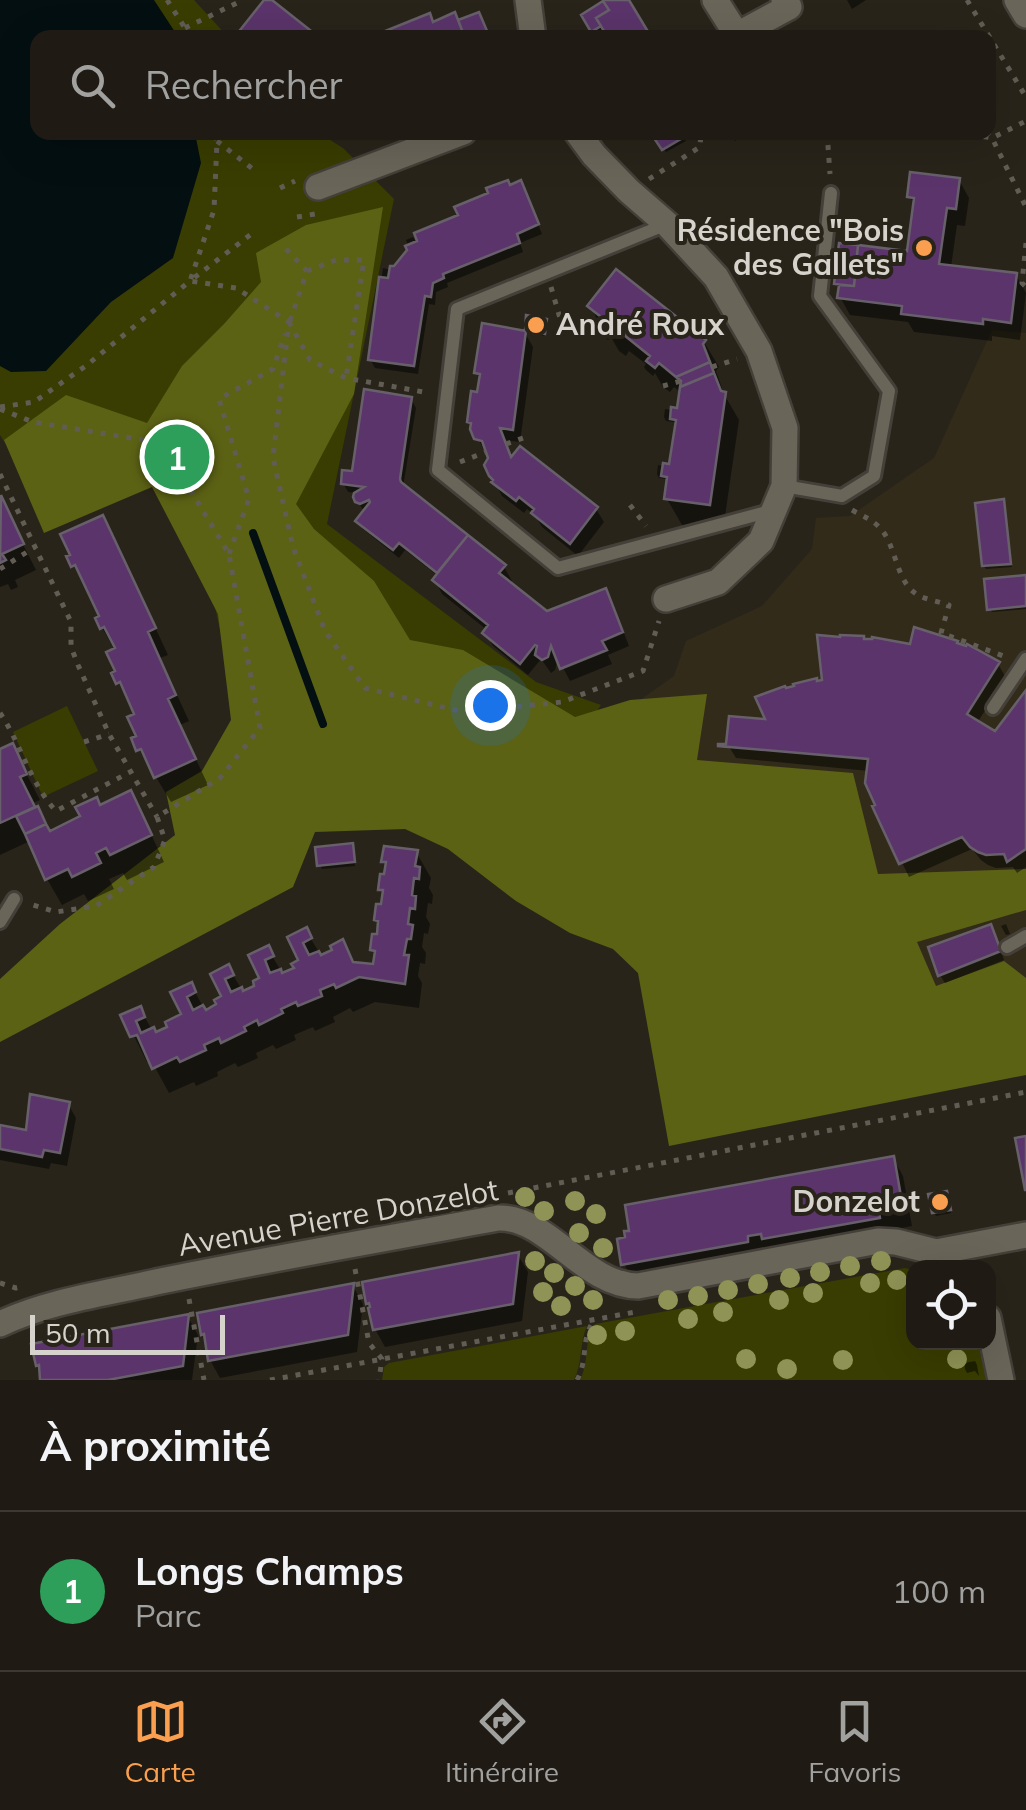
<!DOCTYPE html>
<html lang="fr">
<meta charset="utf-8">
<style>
body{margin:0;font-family:Mulish,sans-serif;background:#2c2822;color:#f1f3f6}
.controls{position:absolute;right:30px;bottom:30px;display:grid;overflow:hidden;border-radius:20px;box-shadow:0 10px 40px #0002}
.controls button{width:90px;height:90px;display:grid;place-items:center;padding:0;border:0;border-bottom:2px solid #3c3934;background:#1f1b14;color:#f1f3f6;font:50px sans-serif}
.scale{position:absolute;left:30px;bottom:25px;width:195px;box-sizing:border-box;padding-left:10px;border:5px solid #d6d3cc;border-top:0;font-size:28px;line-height:35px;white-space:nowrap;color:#d6d3cc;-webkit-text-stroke:8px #29241a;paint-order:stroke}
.you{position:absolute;left:490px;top:705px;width:35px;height:35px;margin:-25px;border:8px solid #fff;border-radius:50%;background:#1a73e8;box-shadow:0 0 0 15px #1a73e833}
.badge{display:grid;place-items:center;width:65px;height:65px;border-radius:50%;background:#fa9f4f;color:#fff;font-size:32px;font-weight:700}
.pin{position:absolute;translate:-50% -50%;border:5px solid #fff;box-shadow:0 2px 10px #0006}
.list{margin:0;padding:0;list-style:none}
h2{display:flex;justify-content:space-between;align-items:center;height:130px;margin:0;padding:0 40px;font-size:42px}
h2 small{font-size:32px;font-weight:400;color:#a1a1a0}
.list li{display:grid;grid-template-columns:65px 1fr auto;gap:30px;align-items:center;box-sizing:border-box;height:160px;padding:0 40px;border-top:2px solid #3c3934}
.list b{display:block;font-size:38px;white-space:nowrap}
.list p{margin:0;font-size:32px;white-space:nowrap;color:#a1a1a0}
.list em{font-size:32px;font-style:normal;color:#a1a1a0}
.icon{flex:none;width:55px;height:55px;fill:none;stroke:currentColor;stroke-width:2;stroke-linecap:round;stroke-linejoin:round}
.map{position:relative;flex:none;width:1026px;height:1380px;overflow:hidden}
.search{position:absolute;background:#1f1b14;box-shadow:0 10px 40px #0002;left:30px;right:30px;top:30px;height:110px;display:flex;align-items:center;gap:25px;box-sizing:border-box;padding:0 35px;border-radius:20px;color:#a1a1a0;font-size:38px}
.sheet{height:290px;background:#1f1b14}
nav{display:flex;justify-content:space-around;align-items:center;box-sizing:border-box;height:140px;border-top:2px solid #3c3934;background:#1f1b14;font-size:28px;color:#a1a1a0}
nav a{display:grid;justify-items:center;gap:5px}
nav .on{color:#fa9f4f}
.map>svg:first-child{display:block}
.built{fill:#322b1a}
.green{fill:#393d01}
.forest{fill:#5c6214}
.water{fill:#040f12}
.shadow{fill:#0007}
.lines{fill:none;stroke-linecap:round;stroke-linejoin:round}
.stream{stroke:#040f12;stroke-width:8}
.building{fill:#5a346a;stroke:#67606b;stroke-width:2.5}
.service-casing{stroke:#444039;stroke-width:18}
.minor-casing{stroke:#444039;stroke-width:30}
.secondary-casing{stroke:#444039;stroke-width:30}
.path{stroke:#615d54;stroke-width:5;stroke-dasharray:5 8;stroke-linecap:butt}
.service{stroke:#6a6559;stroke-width:12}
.minor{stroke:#6a6559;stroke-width:25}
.secondary{stroke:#6a6559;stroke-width:25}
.tree{fill:#8f9355}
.poi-dot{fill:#fa9f4f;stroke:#29241a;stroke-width:4}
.labels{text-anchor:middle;stroke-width:8;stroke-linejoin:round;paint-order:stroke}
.poi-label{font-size:30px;font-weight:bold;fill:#d6d3cc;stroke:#29241a;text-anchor:end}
.street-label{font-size:30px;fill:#d6d3cc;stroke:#29241a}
</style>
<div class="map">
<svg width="1026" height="1380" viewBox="0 0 1026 1380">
<rect width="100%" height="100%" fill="#29241a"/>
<path class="built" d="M 992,330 L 1026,333 L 1026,1061 L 592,734 L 674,676 L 686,641 L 762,606 L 812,549 L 816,518 L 850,516 L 934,458 Z"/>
<path class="green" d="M 0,0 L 194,0 L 228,37 L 38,38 L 38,132 L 319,133 L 343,148 L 394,199 L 327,524 L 536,682 L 601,705 L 562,760 L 241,723 L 206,567 L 161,479 L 55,521 L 0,435 Z
M 67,706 L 98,771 L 43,797 L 13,732 Z
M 905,1268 L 913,1270 L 914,1342 L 978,1343 L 986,1380 L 580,1380 C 590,1361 583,1341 595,1324 Z
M 587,1326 C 579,1344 583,1362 574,1380 L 382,1380 L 384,1367 L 389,1363 Z"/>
<path class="forest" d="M 383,207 L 354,394 L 296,504 L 314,529 L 374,581 L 410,640 L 463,650 L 575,717 L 630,700 L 707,694 L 697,760 L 853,773 L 878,874 L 1026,869 L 1026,910 L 917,942 L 936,986 L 1004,961 L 1026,978 L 1026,1075 L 669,1146 L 638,973 L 613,949 L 570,933 L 516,901 L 448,849 L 405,829 L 315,832 L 293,887 L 0,1042 L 0,979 L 60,924 L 175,835 L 166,792 L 202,771 L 231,720 L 218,614 L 152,487 L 44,533 L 4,440 L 66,395 L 147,423 L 182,366 L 224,324 L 261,282 L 256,253 L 306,225 Z"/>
<path class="water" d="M 0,0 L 154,0 L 175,32 L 176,37 L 38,38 L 38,132 L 195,133 L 201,163 L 173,258 L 111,302 L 46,371 L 11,372 L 0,366 Z"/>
<path class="shadow" d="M 605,0 L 626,0 L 649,38 L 611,38 L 605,28 L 595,34 L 584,16 L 606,2 Z
M 847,0 L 866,0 L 852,9 Z
M 653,132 L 681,132 L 686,141 L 666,152 Z
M 729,132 L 743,132 L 745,135 L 735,141 Z
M 959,180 L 969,198 L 965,226 L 957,225 L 951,267 L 1016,275 L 1026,293 L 1020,340 L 992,336 L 992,341 L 914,332 L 908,322 L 850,315 L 840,297 L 841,291 L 837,284 L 909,254 L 915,206 L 910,197 Z
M 510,188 L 525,192 L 542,234 L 520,243 L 523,252 L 447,283 L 448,287 L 436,292 L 435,305 L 429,304 L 418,374 L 375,368 L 370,359 L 383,268 L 392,270 L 410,251 L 406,240 L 413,237 L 418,245 Z
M 590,306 L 704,342 L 719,367 L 716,371 L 722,388 L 721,389 L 739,420 L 723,530 L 682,525 L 667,499 L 669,484 L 666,479 L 659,478 L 657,474 L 658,465 L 672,467 L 677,427 L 674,422 L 666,421 L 664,417 L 665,409 L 679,411 L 682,393 L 674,387 L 670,392 L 663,387 L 655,373 L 653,376 L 646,370 L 644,367 L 646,364 L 629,351 L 626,356 L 619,351 L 611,337 L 608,340 L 601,335 L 599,332 L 602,328 Z
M 529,318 L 545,321 L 547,325 L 546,336 L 527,333 Z
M 525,333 L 533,347 L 520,442 L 505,440 L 512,459 L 596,509 L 604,522 L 578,556 L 542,527 L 534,514 L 527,509 L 524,513 L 502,496 L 491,475 L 489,453 L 485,452 L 469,422 L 479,395 L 481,380 L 477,372 Z
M 411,399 L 416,408 L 403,487 L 504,567 L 512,581 L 509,584 L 547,613 L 605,592 L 613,605 L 629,646 L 608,655 L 612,664 L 570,681 L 558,658 L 555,670 L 551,673 L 541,659 L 528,675 L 493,646 L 485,633 L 487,630 L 442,594 L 435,580 L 438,576 L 405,550 L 399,558 L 363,529 L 358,521 L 365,512 L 357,501 L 357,493 L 348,492 L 343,483 L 354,474 Z
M 0,499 L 36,570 L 15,580 L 18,587 L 11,590 L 8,584 L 0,587 Z
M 1003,502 L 1012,567 L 986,569 L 984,566 Z
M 102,518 L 116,543 L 168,655 L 160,658 L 189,721 L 180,725 L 208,785 L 171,802 L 139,749 L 137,715 L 114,675 L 119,673 L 115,650 L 102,628 L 102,617 L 70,557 Z
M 1026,577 L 1026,609 L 992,612 L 990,609 Z
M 998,664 L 1006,678 L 977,723 L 996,735 L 1026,693 L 1026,867 L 1017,873 L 1013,867 L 996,868 L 988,865 L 981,860 L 972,849 L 909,877 L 875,807 L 878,806 L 869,771 L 736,758 L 728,745 L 769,722 Z
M 12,746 L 40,800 L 33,803 L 49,834 L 100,808 L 144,819 L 164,862 L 127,880 L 123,873 L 109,879 L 114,889 L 88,901 L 84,894 L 62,905 L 47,879 L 30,841 L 0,855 L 0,751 Z
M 353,849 L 355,866 L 322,869 L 320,865 Z
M 416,852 L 431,878 L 429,888 L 433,895 L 432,904 L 428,903 L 426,917 L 430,924 L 428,934 L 424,933 L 422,947 L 426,953 L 425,964 L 420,963 L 418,976 L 422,983 L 419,1008 L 375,1002 L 353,1012 L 350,1008 L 333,1017 L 335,1022 L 315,1031 L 313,1027 L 294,1035 L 296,1040 L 276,1049 L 273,1045 L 256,1053 L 258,1058 L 238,1067 L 235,1063 L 217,1072 L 218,1076 L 196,1086 L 194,1082 L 169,1093 L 151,1060 L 147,1062 L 124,1016 L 140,1009 L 155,1035 L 185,1015 L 174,993 L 191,985 L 206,1012 L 219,1006 L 224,997 L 213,975 L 228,967 L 244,993 L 257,988 L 263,979 L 251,956 L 268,949 L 284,976 L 297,969 L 301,962 L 290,938 L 306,931 L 322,957 L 336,951 L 342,943 L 355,964 L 375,967 L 376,956 L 372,949 L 379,936 L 380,927 L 376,920 L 383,906 L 384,896 L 380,889 L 388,868 L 384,861 Z
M 1006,924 L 1010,934 L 1006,935 L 1001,926 Z
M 995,935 L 1004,960 L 945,983 L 940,975 Z
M 68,1104 L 76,1118 L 67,1166 L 51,1163 L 49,1169 L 0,1160 L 0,1127 L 28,1133 Z
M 893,1158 L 903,1176 L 912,1226 L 634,1282 L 624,1264 L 628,1239 Z
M 948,1197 L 951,1213 L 936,1216 L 934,1212 Z
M 518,1255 L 528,1272 L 522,1321 L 385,1347 L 375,1329 L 372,1310 L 368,1303 Z
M 353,1286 L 363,1304 L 357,1352 L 220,1378 L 210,1360 L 207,1341 L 203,1334 Z
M 188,1317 L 198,1335 L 192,1380 L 43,1380 L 38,1365 Z
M 975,1361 L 977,1365 L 979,1376 L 975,1371 L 967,1373 L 965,1369 L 964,1363 Z"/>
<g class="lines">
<path class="stream" d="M 253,533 L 323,724"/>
</g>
<path class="building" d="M 264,0 L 272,0 L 320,38 L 241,38 L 237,34 Z
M 605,0 L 629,0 L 647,30 L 636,38 L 608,38 L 596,18 L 609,10 L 603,1 Z
M 603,1 L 609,10 L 596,18 L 601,26 L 591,32 L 581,15 Z
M 455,12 L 465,38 L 368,38 L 430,13 L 433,22 Z
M 479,12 L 490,38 L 465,38 L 458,20 Z
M 650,132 L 684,132 L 686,136 L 662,150 Z
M 910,172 L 960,178 L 956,209 L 947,208 L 939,264 L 1017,273 L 1011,323 L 983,319 L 983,324 L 901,314 L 902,306 L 837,298 L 839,285 L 854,286 L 858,245 L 907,251 L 914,198 L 907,197 Z
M 508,180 L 510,185 L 521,180 L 539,224 L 517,234 L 520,243 L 443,274 L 444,278 L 433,283 L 431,297 L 425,296 L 414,366 L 368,360 L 379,277 L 388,278 L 390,266 L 394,266 L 407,250 L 405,246 L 417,241 L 414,233 L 458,215 L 454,207 L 488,193 L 486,188 Z
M 839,243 L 858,245 L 854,286 L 834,284 Z
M 616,269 L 706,340 L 703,344 L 710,362 L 676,377 L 659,363 L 655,368 L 646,361 L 650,356 L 614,327 L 610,332 L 601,325 L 605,320 L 587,306 Z
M 526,315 L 547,319 L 545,334 L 525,330 Z
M 482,323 L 526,331 L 513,430 L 500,428 L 511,457 L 520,446 L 598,507 L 570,544 L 531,513 L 534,509 L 519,497 L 516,501 L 491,482 L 493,480 L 489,476 L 484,465 L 488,458 L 482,441 L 474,439 L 470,429 L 471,423 L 467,422 L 471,391 L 477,392 L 480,374 L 474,373 Z
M 710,362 L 714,373 L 680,387 L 681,381 L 676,377 Z
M 714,373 L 721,391 L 726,392 L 710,505 L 664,499 L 667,477 L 661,476 L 663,463 L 669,464 L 676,420 L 670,419 L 671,407 L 677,408 L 680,387 Z
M 364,389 L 412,397 L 400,479 L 401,482 L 468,535 L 437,573 L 399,543 L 393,550 L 355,521 L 370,502 L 369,500 L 360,504 L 355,502 L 353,497 L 354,493 L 364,487 L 341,484 L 342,470 L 352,471 Z
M 1,495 L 24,544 L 2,554 L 6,560 L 0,563 Z
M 1004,499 L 1011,564 L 982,566 L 975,503 Z
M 103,515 L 156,628 L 148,632 L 176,695 L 168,699 L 196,759 L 154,778 L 141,749 L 136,751 L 131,738 L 136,736 L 127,717 L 134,714 L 120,682 L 116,684 L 111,673 L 115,671 L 106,652 L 115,648 L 104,627 L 100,629 L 95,618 L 99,616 L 75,565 L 71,567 L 66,556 L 70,555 L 60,534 Z
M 468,535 L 506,565 L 499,573 L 547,611 L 606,588 L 623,632 L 602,641 L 607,650 L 560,669 L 551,646 L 548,657 L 542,660 L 535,655 L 537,646 L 535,645 L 520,664 L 482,633 L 488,625 L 432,580 Z
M 1026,575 L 1026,606 L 987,610 L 984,579 Z
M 914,627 L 958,641 L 957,643 L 966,646 L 967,644 L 1000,662 L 967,714 L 995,731 L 1026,690 L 1026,849 L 1007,862 L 1004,854 L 986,855 L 978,852 L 970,847 L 962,837 L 899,864 L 872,806 L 875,805 L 865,783 L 868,759 L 718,746 L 718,744 L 726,744 L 729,716 L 765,719 L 755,697 L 785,686 L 786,688 L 794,686 L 793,684 L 817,678 L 817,681 L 822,680 L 817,635 L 840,637 L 840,635 L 864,636 L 864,639 L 872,639 L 872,637 L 910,644 Z
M 13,743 L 27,774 L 20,777 L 35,807 L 0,823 L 0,749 Z
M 131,790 L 152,835 L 110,855 L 106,848 L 96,853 L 101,863 L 72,877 L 68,869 L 45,880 L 25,834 L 46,824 L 50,831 L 80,816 L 75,807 L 97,797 L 100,805 Z
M 38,806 L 46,824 L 25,834 L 16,816 Z
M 353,843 L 355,862 L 317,866 L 315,847 Z
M 384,846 L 418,850 L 415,866 L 420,867 L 419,879 L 414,878 L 412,895 L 416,896 L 415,909 L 410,908 L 408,924 L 413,925 L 411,939 L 407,939 L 404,955 L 409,955 L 405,984 L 359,977 L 336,988 L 334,984 L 320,990 L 322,996 L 298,1006 L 296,1002 L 281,1009 L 283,1013 L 259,1025 L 257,1020 L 244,1027 L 246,1031 L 221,1043 L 219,1038 L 204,1045 L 206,1050 L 180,1062 L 177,1057 L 152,1069 L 137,1035 L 130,1037 L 120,1015 L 141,1006 L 145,1017 L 136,1021 L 141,1033 L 154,1027 L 156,1032 L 167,1027 L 165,1022 L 181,1014 L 170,992 L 192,982 L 196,992 L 187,997 L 193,1010 L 203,1005 L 206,1010 L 216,1004 L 214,1000 L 221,996 L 210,974 L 229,964 L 234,975 L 225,979 L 231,992 L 242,987 L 243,991 L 254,986 L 253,981 L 259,978 L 248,955 L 269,945 L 274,956 L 265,960 L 270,973 L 281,969 L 282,973 L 294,968 L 291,964 L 298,960 L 287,937 L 307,927 L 312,938 L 303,943 L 309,955 L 319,951 L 321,955 L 332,950 L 330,946 L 343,939 L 353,962 L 373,964 L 375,951 L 370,950 L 372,934 L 377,934 L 378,921 L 374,920 L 376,904 L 381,904 L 383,890 L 378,890 L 380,874 L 384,874 L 386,862 L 381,862 Z
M 991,924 L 1001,951 L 938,976 L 928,947 Z
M 30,1094 L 70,1102 L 60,1153 L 44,1150 L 42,1157 L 0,1149 L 0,1125 L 26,1130 Z
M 1026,1136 L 1026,1190 L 1025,1190 L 1015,1138 Z
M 894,1156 L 903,1208 L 879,1212 L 880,1218 L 762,1239 L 761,1234 L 748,1236 L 748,1242 L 621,1265 L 617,1239 L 625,1237 L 624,1231 L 629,1231 L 625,1205 Z
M 947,1191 L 951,1210 L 932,1213 L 928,1194 Z
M 519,1252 L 513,1304 L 373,1330 L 368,1308 L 370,1307 L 369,1303 L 366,1304 L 362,1282 Z
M 354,1283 L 348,1335 L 208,1361 L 204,1334 L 201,1335 L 197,1313 Z
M 189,1314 L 183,1366 L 108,1380 L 40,1380 L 39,1365 L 36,1366 L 31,1344 Z"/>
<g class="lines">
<defs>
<path id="service" d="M 667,224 L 457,309 L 438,470 L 558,568 L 774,510
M 784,486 L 842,496 L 874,476 L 889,391 L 820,296 L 831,193
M 993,708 L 1026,659
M 0,922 L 14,899
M 1007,947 L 1026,936"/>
<path id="minor" d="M 528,0 L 533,38
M 715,0 L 737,35 L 789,7 L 784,0
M 577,132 L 594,155 L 629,191 L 667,224 L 716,277 L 759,351 L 785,428 L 784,486 L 761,541 L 718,582 L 666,599
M 318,187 L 463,132
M 988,1318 L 1001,1380
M 0,1324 C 48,1301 104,1294 156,1282 C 269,1259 384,1239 498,1218 C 548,1216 583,1285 638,1286 L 878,1241 L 896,1242 L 936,1252 L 1026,1235"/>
<path id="secondary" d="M 1017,0 L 1026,15"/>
</defs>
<use href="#service" class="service-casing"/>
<use href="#minor" class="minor-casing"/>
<use href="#secondary" class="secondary-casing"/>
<path class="path" d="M 167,0 L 185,28 L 188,38
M 967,0 L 1026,97
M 185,28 L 243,0
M 827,132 L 830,174
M 958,132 L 992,138 L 1026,207
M 986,132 L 992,138 L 1026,121
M 217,141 L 254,170
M 649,179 L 700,147 L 701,132
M 280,188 L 295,181
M 297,217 L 315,214 L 316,209
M 250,235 L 190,281 L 236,288 L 289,322 L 273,457 L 293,547 L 325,631 L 365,688 L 463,712 L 562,702 L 643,671 L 659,621
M 1026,243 L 1022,283 L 1026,287
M 286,249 L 307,271 L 289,324
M 307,271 L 336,260 L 364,260 L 346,378
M 551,287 L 564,332
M 289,322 L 310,360 L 346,378 L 429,393
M 712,367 L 737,359
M 663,386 L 681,381
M 0,407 L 34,402 L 87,365 L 190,281 L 214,210 L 217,141 L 214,132
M 0,409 L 33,422 L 162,443 L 229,554 L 260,728 L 220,778 L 157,817 L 165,840 L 154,867 L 96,906 L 56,912 L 30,904
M 506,444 L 526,437
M 460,462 L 486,452
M 0,474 L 71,622 L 71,647 L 78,665 L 109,734 L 157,817
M 630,505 L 646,526
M 852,510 C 864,517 875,520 884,533 C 897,552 897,583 918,595 C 927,600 940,602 949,605 L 941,633 L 1006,657
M 229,554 L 249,499 L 219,399 L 273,369 L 285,334
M 0,569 L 35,547
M 0,713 C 21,744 30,783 56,811 L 130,772
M 84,742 L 109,734
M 508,1193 L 1026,1092
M 355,1269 L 369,1343 L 382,1359 L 379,1380
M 0,1283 L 16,1288 L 21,1287
M 189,1299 L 204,1380
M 270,1380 L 635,1312
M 577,1380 C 588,1361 581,1339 593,1322"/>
<use href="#service" class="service"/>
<use href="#minor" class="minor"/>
<use href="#secondary" class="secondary"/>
</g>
<g class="tree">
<circle cx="525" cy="1197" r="10"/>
<circle cx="575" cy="1201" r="10"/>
<circle cx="544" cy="1211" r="10"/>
<circle cx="596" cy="1214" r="10"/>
<circle cx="579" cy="1233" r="10"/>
<circle cx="603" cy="1248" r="10"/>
<circle cx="535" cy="1261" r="10"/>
<circle cx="881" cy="1261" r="10"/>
<circle cx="850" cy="1266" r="10"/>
<circle cx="820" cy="1272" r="10"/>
<circle cx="554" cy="1273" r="10"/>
<circle cx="790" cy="1278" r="10"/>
<circle cx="897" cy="1280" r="10"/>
<circle cx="870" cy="1283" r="10"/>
<circle cx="758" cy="1284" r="10"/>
<circle cx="575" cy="1286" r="10"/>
<circle cx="728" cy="1290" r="10"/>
<circle cx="543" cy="1292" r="10"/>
<circle cx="813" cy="1293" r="10"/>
<circle cx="698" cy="1296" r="10"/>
<circle cx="593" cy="1300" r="10"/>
<circle cx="668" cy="1300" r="10"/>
<circle cx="779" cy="1300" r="10"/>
<circle cx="561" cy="1306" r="10"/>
<circle cx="723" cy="1312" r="10"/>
<circle cx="688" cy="1319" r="10"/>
<circle cx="625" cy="1331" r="10"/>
<circle cx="597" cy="1335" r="10"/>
<circle cx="746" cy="1359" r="10"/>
<circle cx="957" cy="1359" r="10"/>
<circle cx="843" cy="1360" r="10"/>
<circle cx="787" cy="1369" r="10"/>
</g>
<g class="poi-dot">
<circle cx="924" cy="248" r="10"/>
<circle cx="536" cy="325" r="10"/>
<circle cx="940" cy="1202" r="10"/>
</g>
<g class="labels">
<g class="poi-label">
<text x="904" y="241">Résidence "Bois<tspan x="904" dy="34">des Gallets"</tspan></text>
<text x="556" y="335" text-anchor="start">André Roux</text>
<text x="920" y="1212">Donzelot</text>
</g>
<g class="street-label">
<text transform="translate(338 1218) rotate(-10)" y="10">Avenue Pierre Donzelot</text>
</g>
</g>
</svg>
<div class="controls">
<button><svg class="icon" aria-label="locate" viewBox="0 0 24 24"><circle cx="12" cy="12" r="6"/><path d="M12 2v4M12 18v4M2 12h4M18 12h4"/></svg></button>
</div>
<div class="scale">50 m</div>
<div class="you"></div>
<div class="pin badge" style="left:177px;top:457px;background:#2e9e5b">1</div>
<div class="search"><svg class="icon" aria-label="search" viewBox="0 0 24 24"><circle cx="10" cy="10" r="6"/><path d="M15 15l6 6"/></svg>Rechercher</div>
</div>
<section class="sheet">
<h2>À proximité<small></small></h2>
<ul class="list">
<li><span class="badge" style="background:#2e9e5b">1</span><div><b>Longs Champs</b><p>Parc</p></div><em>100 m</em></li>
</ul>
</section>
<nav>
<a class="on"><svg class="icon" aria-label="map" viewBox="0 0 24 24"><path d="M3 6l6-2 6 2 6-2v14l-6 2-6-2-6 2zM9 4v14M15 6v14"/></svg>Carte</a>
<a><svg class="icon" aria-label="directions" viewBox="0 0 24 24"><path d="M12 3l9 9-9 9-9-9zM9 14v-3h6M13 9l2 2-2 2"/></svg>Itinéraire</a>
<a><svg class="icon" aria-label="saved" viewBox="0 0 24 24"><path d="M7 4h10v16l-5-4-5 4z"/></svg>Favoris</a>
</nav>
